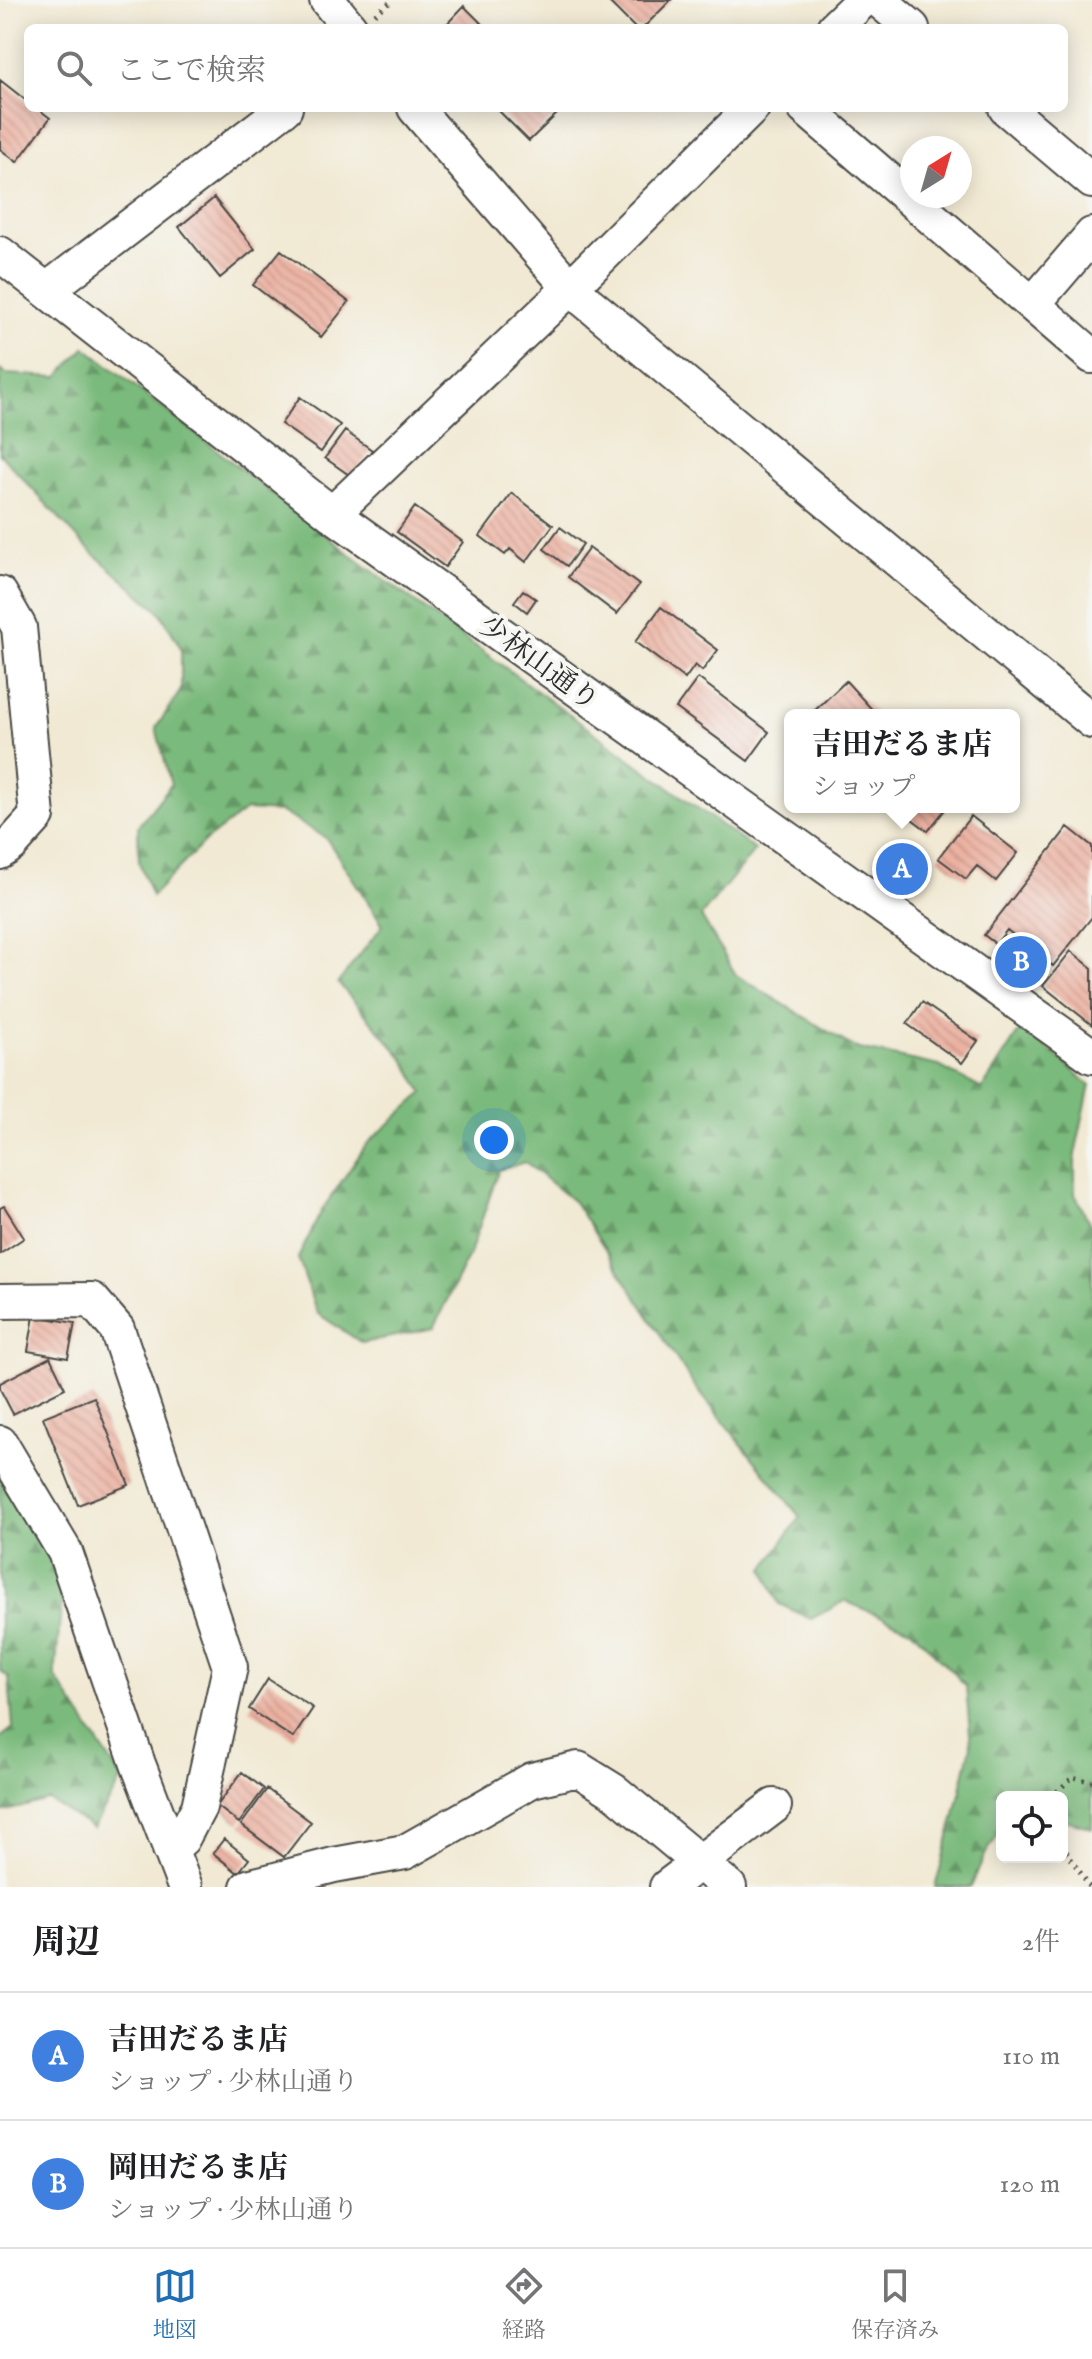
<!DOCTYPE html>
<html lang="ja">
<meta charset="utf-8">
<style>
body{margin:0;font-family:"IM FELL English","Noto Serif JP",serif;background:#f6f6f6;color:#202124}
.controls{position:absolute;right:24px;bottom:24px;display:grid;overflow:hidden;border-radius:12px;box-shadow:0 4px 20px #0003}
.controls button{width:72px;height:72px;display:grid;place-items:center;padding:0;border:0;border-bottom:2px solid #e0e0e0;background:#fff;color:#202124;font:40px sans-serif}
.compass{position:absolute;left:900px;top:136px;width:72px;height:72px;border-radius:50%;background:#fff;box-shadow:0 4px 20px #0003;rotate:37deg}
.you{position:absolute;left:494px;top:1140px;width:28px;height:28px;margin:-20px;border:6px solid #fff;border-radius:50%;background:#1a73e8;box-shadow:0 0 0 12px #1a73e833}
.badge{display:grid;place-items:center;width:52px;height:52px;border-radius:50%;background:#1f6fb2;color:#fff;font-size:26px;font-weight:700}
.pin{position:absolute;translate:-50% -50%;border:4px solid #fff;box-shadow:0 2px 8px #0006}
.popup{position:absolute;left:784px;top:709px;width:236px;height:104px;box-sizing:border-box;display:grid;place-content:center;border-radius:12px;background:#fff;filter:drop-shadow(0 2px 6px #0005);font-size:26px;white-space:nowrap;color:#757577}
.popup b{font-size:30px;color:#202124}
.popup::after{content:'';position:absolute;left:50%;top:100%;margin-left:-16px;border:16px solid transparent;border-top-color:#fff}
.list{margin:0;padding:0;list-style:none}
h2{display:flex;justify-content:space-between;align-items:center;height:104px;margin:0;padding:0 32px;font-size:34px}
h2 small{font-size:26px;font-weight:400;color:#757577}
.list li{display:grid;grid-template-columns:52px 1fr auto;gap:24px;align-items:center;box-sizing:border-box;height:128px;padding:0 32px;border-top:2px solid #e0e0e0}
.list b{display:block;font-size:30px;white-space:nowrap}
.list p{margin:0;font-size:26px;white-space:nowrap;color:#757577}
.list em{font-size:26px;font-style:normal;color:#757577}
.icon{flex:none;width:44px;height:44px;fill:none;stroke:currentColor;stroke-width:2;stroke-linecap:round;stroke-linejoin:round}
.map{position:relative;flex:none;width:1092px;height:1887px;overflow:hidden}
.search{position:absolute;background:#fff;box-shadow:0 4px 20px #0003;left:24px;right:24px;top:24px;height:88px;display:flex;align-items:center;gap:20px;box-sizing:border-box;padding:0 28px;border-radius:12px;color:#757577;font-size:30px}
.sheet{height:360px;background:#fff}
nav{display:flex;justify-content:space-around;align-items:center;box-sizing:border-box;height:112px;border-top:2px solid #e0e0e0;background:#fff;font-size:22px;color:#757577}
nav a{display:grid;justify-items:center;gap:4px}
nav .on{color:#1f6fb2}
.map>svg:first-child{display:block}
.forest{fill:url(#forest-firs);stroke:#527253;stroke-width:2}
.building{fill:url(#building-back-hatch)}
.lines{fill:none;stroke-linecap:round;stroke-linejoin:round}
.minor-casing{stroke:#494844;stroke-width:38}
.path{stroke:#494844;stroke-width:5;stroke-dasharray:2 6;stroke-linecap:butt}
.minor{stroke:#fff;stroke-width:34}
.labels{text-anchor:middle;stroke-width:8;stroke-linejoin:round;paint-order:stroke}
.street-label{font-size:28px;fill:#2b2b2b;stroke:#f6f6f2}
</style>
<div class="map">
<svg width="1092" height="1887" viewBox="0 0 1092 1887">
<defs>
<pattern id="forest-firs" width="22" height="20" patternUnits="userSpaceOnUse" patternTransform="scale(2)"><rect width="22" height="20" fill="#7aba7b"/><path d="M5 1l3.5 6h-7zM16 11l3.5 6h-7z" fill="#649765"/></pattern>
<pattern id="building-back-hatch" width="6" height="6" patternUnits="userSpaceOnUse" patternTransform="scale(2)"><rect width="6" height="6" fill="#ebb1a1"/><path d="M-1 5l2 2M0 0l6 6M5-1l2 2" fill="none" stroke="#ca988b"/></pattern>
</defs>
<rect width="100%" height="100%" fill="#f6f6f2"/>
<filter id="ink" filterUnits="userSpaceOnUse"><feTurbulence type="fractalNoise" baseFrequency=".0125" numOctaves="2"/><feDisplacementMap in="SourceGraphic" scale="16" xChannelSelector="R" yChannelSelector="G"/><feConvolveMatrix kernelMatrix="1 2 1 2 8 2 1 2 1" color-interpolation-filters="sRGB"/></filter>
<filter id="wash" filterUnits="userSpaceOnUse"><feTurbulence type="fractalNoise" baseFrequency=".006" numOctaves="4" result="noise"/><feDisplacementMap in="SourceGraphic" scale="32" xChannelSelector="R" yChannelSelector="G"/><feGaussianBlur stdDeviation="1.8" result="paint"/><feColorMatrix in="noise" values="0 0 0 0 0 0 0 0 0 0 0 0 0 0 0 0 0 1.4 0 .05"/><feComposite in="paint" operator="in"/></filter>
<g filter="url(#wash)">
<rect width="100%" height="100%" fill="#f1e9d3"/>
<path class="forest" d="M 85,347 L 356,559 L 755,850 L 701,916 L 736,975 L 855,1048 L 939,1066 L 982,1089 L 1022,1027 L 1090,1085 L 1075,1154 L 1075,1194 L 1092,1228 L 1092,1828 L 1062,1819 L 1062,1797 L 1002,1797 L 1002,1829 L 985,1855 L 971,1887 L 935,1887 L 954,1819 L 971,1746 L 966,1686 L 911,1629 L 845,1601 L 811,1619 L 779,1604 L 764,1569 L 800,1517 L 693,1384 L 574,1202 L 525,1162 L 499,1170 L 470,1253 L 433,1328 L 362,1343 L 317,1313 L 298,1258 L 322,1210 L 367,1144 L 423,1093 L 404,1059 L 338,983 L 383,925 L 326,838 L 281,812 L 246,810 L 205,841 L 152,896 L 139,862 L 138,826 L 171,785 L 156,728 L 181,690 L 181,648 L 160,612 L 87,548 L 0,454 L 0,370 L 6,374 L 58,377 Z
M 0,1474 L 31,1519 L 63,1583 L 55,1676 L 122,1779 L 93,1828 L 48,1800 L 0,1813 L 0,1738 L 13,1728 L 9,1678 L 0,1671 Z"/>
<g id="blocks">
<path class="building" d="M 607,0 L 671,0 L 643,28 L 635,28 Z
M 464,6 L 486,28 L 443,28 Z
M 0,80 L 28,102 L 28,108 L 37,108 L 50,118 L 17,162 L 0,149 Z
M 496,108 L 563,108 L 529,141 Z
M 214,198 L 255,249 L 220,278 L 179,227 Z
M 281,250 L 349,302 L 321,337 L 253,285 Z
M 300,397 L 340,425 L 321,452 L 281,424 Z
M 345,431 L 372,450 L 352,477 L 325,458 Z
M 512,493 L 553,525 L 526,562 L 510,549 L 505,555 L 480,536 Z
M 415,507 L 463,542 L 445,567 L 397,532 Z
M 560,527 L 583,544 L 567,566 L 544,549 Z
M 589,548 L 639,585 L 617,614 L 568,577 Z
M 523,590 L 536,599 L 527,612 L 514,602 Z
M 661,607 L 718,650 L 702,671 L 695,665 L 685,679 L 635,642 Z
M 698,678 L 769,732 L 748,761 L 676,708 Z
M 846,681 L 877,715 L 810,715 Z
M 896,807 L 947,807 L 928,831 Z
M 971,816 L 1018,853 L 996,881 L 977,866 L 966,879 L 938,858 Z
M 1068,827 L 1092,846 L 1092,917 L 1053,966 L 1007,930 L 996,944 L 984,935 Z
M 1071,951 L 1092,968 L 1092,1025 L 1043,986 Z
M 922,1002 L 978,1041 L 962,1063 L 907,1024 Z
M 4,1206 L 24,1238 L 0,1254 L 0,1208 Z
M 34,1316 L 75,1323 L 68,1358 L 28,1351 Z
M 50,1357 L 65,1388 L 13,1414 L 0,1389 L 0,1383 Z
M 94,1397 L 129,1485 L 78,1505 L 43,1417 Z
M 268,1679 L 313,1708 L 293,1738 L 249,1709 Z
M 242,1772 L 264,1789 L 239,1823 L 217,1806 Z
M 267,1789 L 311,1822 L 284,1857 L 241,1825 Z
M 224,1839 L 249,1859 L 238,1873 L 213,1853 Z"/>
</g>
</g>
<g filter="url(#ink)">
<use href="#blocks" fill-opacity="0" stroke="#494844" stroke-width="2"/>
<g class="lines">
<defs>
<path id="minor" d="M 327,0 L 350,28
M 879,0 L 912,28
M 834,28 L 863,0
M 415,108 L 570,288 L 1092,721
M 805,108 L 1092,356
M 1006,108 L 1092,181
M 0,254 L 332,514 L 1092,1056
M 47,290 L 285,108
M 1033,304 L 1092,235
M 332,514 L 570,288 L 752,108
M 0,594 L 19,627 L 37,816 L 11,845 L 0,852
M 0,1301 L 92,1300 L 117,1329 L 230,1667 L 199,1807 L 182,1839 L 170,1849
M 0,1443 L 65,1552 L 138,1764 L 185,1887
M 248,1887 L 334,1865 L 405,1852 L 532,1780 L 578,1769 L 615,1792 L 729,1887
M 667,1887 L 774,1806"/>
</defs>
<use href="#minor" class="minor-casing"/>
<path class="path" d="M 375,14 L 393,0
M 1051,1797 L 1073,1777 L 1092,1782
M 1062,1845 L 1090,1887"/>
<use href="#minor" class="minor"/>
</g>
</g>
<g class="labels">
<g class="street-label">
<text transform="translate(540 662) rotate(36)" y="10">少林山通り</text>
</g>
</g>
</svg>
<div class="controls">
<button><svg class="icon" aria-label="locate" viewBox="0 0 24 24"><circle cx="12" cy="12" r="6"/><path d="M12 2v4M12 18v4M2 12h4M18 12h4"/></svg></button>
</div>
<svg class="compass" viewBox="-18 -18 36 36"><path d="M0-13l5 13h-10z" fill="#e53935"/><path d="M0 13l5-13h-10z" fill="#757577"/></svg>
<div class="you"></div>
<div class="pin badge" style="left:902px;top:869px;background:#3f7fe0">A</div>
<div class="popup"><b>吉田だるま店</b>ショップ</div>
<div class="pin badge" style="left:1021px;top:962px;background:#3f7fe0">B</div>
<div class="search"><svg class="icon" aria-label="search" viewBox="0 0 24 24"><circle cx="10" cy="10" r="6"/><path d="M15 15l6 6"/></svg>ここで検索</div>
</div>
<section class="sheet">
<h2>周辺<small>2件</small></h2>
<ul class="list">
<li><span class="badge" style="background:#3f7fe0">A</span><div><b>吉田だるま店</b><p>ショップ · 少林山通り</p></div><em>110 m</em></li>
<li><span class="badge" style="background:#3f7fe0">B</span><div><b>岡田だるま店</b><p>ショップ · 少林山通り</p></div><em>120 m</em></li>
</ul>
</section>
<nav>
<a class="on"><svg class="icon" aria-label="map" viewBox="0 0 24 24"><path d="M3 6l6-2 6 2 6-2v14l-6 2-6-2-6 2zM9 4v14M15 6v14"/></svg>地図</a>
<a><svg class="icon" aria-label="directions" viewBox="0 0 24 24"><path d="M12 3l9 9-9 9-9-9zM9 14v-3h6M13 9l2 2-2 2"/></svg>経路</a>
<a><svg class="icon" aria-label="saved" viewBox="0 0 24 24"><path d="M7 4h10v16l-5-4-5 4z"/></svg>保存済み</a>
</nav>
